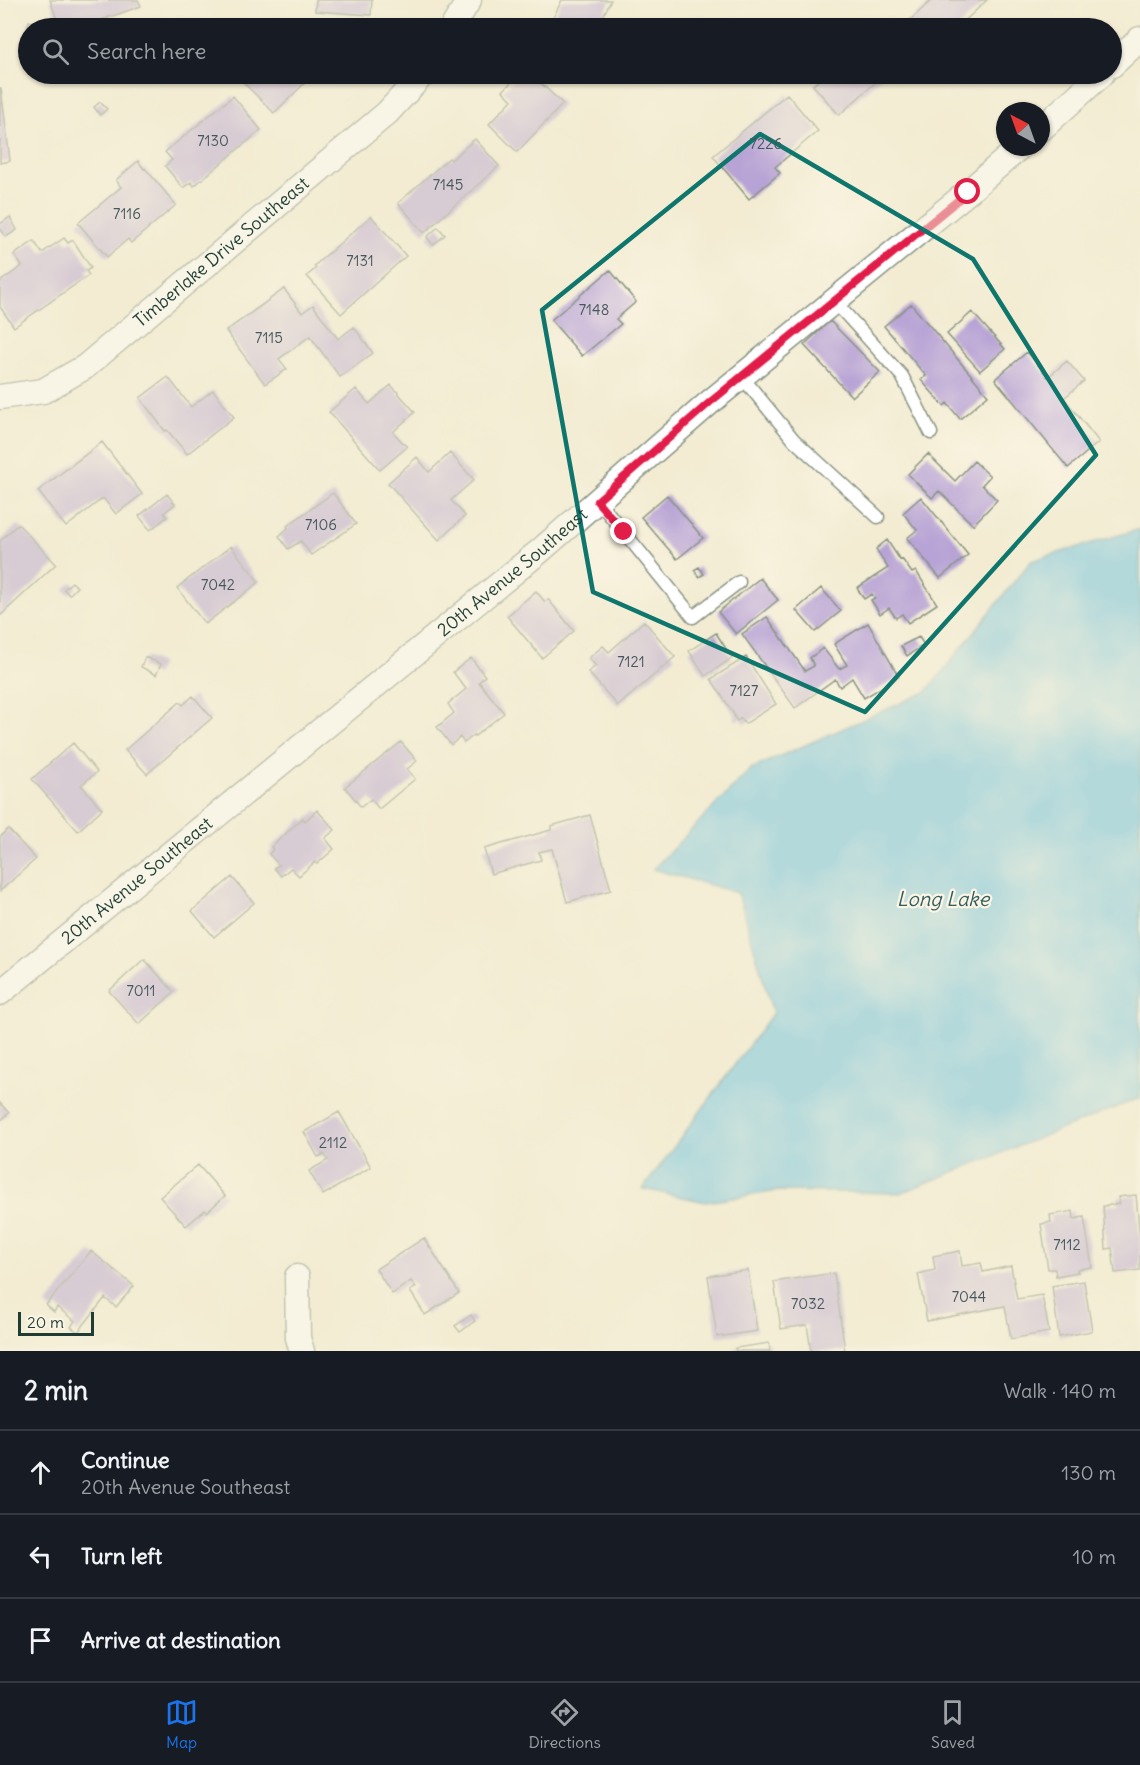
<!DOCTYPE html>
<meta charset="utf-8">
<style>
body{margin:0;font-family:Delius,sans-serif;background:#242831;color:#f1f3f6}
.compass{position:absolute;left:996px;top:102px;width:54px;height:54px;border-radius:50%;background:#171b24;box-shadow:0 2px 4px #0004;rotate:319deg}
.scale{position:absolute;left:18px;bottom:15px;width:76px;box-sizing:border-box;padding-left:6px;border:3px solid #1f3d34;border-top:0;font-size:16px;line-height:21px;white-space:nowrap;color:#1f3d34;-webkit-text-stroke:4px #fcf5e5;paint-order:stroke}
.stop{position:absolute;width:18px;height:18px;margin:-14px;border:4px solid #e11d48;border-radius:50%;background:#fff}
.stop.end{background:#e11d48;border-color:#fff;box-shadow:0 2px 6px #0008}
.list{margin:0;padding:0;list-style:none}
h2{display:flex;justify-content:space-between;align-items:center;height:78px;margin:0;padding:0 24px;font-size:26px}
h2 small{font-size:20px;font-weight:400;color:#9ea1a6}
.list li{display:grid;grid-template-columns:39px 1fr auto;gap:18px;align-items:center;box-sizing:border-box;height:84px;padding:0 24px;border-top:2px solid #363941}
.list b{display:block;font-size:22px;white-space:nowrap}
.list p{margin:0;font-size:20px;white-space:nowrap;color:#9ea1a6}
.list em{font-size:20px;font-style:normal;color:#9ea1a6}
.icon{flex:none;width:33px;height:33px;fill:none;stroke:currentColor;stroke-width:2;stroke-linecap:round;stroke-linejoin:round}
.map{position:relative;flex:none;width:1140px;height:1351px;overflow:hidden}
.search{position:absolute;background:#171b24;box-shadow:0 2px 4px #0004;left:18px;right:18px;top:18px;height:66px;display:flex;align-items:center;gap:15px;box-sizing:border-box;padding:0 21px;border-radius:33px;color:#9ea1a6;font-size:22px}
.sheet{height:330px;background:#171b24}
nav{display:flex;justify-content:space-around;align-items:center;box-sizing:border-box;height:84px;border-top:2px solid #363941;background:#171b24;font-size:16px;color:#9ea1a6}
nav a{display:grid;justify-items:center;gap:3px}
nav .on{color:#1a73e8}
.map>svg:first-child{display:block}
.water{fill:#68c1e5;stroke:#447f8c;stroke-width:1.5}
.building{fill:#b7a3d5}
.lines{fill:none;stroke-linecap:round;stroke-linejoin:round}
.lane-casing{stroke:#899484;stroke-width:15}
.street-casing{stroke:#899484;stroke-width:27}
.lane{stroke:#fff;stroke-width:12}
.street{stroke:#fff;stroke-width:24}
.route{stroke:#e11d48;stroke-width:8}
.marked{fill:none;stroke:#0f766e;stroke-width:4.5;stroke-linejoin:round}
.labels{text-anchor:middle;stroke-width:4.5;stroke-linejoin:round;paint-order:stroke}
.number-label{font-size:15px;fill:#45565c}
.street-label{font-size:18px;fill:#1f3d34;stroke:#fcf5e5}
.water-label{font-size:20px;font-style:italic;fill:#315e60;stroke:#fcf5e5}
</style>
<div class="map">
<svg width="1140" height="1351" viewBox="0 0 1140 1351">
<rect width="100%" height="100%" fill="#fcf5e5"/>
<filter id="ink" filterUnits="userSpaceOnUse"><feTurbulence type="fractalNoise" baseFrequency=".0167" numOctaves="2"/><feDisplacementMap in="SourceGraphic" scale="12" xChannelSelector="R" yChannelSelector="G"/><feConvolveMatrix kernelMatrix="1 2 1 2 8 2 1 2 1" color-interpolation-filters="sRGB"/></filter>
<filter id="wash" filterUnits="userSpaceOnUse"><feTurbulence type="fractalNoise" baseFrequency=".008" numOctaves="4" result="noise"/><feDisplacementMap in="SourceGraphic" scale="24" xChannelSelector="R" yChannelSelector="G"/><feGaussianBlur stdDeviation="1.35" result="paint"/><feColorMatrix in="noise" values="0 0 0 0 0 0 0 0 0 0 0 0 0 0 0 0 0 1.4 0 .05"/><feComposite in="paint" operator="in"/></filter>
<g filter="url(#wash)">
<rect width="100%" height="100%" fill="#f3ecd3"/>
<path class="water" d="M 1140,529 L 1140,1098 L 901,1193 L 778,1191 L 706,1202 L 643,1189 L 773,1013 L 738,893 L 653,869 L 751,769 L 926,692 L 1031,561 Z"/>
<g id="blocks">
<path class="building" d="M 50,0 L 138,0 L 141,6 L 84,26 L 85,28 L 60,28 Z
M 316,0 L 372,0 L 371,15 L 315,11 Z
M 562,0 L 611,0 L 597,28 L 548,28 Z
M 932,0 L 987,0 L 957,28 L 916,28 L 909,21 Z
M 293,18 L 300,25 L 304,21 L 312,28 L 282,28 Z
M 29,21 L 41,24 L 40,28 L 28,28 L 28,34 L 26,33 Z
M 252,74 L 314,74 L 274,113 L 243,82 Z
M 519,74 L 531,74 L 563,104 L 517,152 L 489,124 L 512,100 L 503,91 Z
M 826,74 L 885,74 L 839,115 L 813,85 Z
M 0,88 L 1,88 L 10,161 L 0,163 Z
M 787,94 L 818,131 L 775,167 L 780,173 L 749,199 L 713,156 Z
M 233,96 L 261,130 L 194,186 L 191,182 L 183,188 L 165,166 L 172,160 L 165,152 Z
M 100,102 L 107,109 L 100,115 L 94,107 Z
M 475,139 L 499,166 L 424,233 L 398,203 L 449,158 L 451,160 Z
M 138,161 L 144,169 L 145,168 L 176,205 L 131,243 L 128,239 L 107,257 L 78,223 L 121,187 L 116,180 Z
M 371,216 L 406,256 L 341,314 L 307,276 L 316,268 L 314,266 Z
M 10,217 L 17,230 L 6,237 L 0,228 L 0,224 Z
M 438,227 L 445,235 L 433,245 L 427,237 Z
M 64,238 L 68,243 L 73,240 L 91,268 L 86,271 L 89,275 L 14,327 L 0,307 L 0,282 L 22,266 L 14,255 L 34,241 L 42,253 Z
M 610,270 L 636,302 L 616,319 L 621,324 L 582,356 L 551,320 Z
M 284,289 L 302,313 L 313,305 L 338,339 L 354,327 L 373,353 L 340,377 L 310,336 L 279,359 L 287,369 L 265,384 L 226,331 Z
M 911,304 L 988,395 L 960,419 L 947,403 L 944,406 L 921,380 L 926,376 L 884,326 Z
M 972,312 L 1005,349 L 980,371 L 947,334 Z
M 830,321 L 880,372 L 852,397 L 804,345 Z
M 1027,352 L 1048,377 L 1067,361 L 1084,381 L 1064,398 L 1099,442 L 1068,468 L 995,379 Z
M 168,377 L 191,407 L 213,390 L 234,417 L 187,454 L 167,430 L 165,431 L 140,398 Z
M 391,385 L 415,412 L 393,432 L 407,447 L 380,470 L 329,412 L 356,389 L 369,404 Z
M 102,442 L 142,494 L 116,514 L 103,498 L 66,527 L 38,491 Z
M 450,453 L 474,480 L 451,500 L 465,516 L 439,540 L 388,483 L 417,457 L 429,472 Z
M 928,454 L 955,481 L 974,461 L 990,476 L 982,485 L 997,500 L 973,525 L 939,491 L 932,498 L 908,474 Z
M 333,493 L 356,524 L 311,555 L 301,541 L 288,549 L 279,536 L 288,528 L 287,526 Z
M 167,494 L 175,504 L 164,513 L 167,517 L 150,530 L 139,516 Z
M 667,495 L 703,538 L 677,559 L 641,517 Z
M 921,497 L 968,555 L 940,578 L 907,538 L 917,530 L 903,513 Z
M 18,524 L 56,564 L 0,616 L 0,541 Z
M 887,540 L 900,560 L 902,559 L 912,573 L 916,571 L 937,604 L 908,623 L 902,614 L 896,618 L 889,608 L 880,614 L 871,600 L 875,598 L 872,594 L 864,599 L 857,588 L 888,568 L 876,549 Z
M 231,546 L 259,582 L 205,624 L 177,588 Z
M 699,567 L 704,574 L 699,577 L 694,570 Z
M 760,578 L 778,600 L 736,634 L 718,612 Z
M 72,582 L 77,587 L 69,595 L 64,589 Z
M 821,588 L 841,611 L 815,632 L 796,610 Z
M 536,591 L 545,602 L 548,599 L 574,631 L 542,658 L 507,616 Z
M 767,617 L 805,671 L 814,666 L 810,658 L 823,648 L 839,669 L 847,665 L 834,644 L 868,623 L 899,677 L 864,698 L 852,678 L 840,687 L 835,679 L 795,708 L 742,634 Z
M 644,621 L 675,657 L 618,706 L 588,672 L 596,666 L 589,658 L 603,646 L 609,652 Z
M 716,633 L 732,658 L 705,676 L 689,651 Z
M 919,637 L 924,645 L 907,656 L 901,646 Z
M 145,657 L 161,664 L 156,675 L 141,667 Z
M 746,657 L 776,704 L 745,724 L 741,718 L 737,721 L 734,717 L 735,716 L 711,679 Z
M 471,658 L 485,676 L 479,682 L 504,713 L 475,736 L 474,735 L 464,743 L 460,737 L 451,745 L 437,727 L 454,713 L 448,704 L 466,689 L 453,672 Z
M 193,696 L 212,718 L 147,774 L 125,750 L 180,702 L 183,705 Z
M 401,742 L 417,761 L 407,769 L 415,779 L 379,809 L 371,799 L 361,807 L 345,787 Z
M 73,743 L 97,772 L 81,785 L 102,809 L 78,831 L 32,779 Z
M 317,810 L 335,830 L 325,838 L 334,849 L 317,864 L 315,862 L 299,876 L 291,868 L 281,876 L 274,868 L 279,865 L 269,854 L 273,849 L 271,847 L 303,818 L 305,821 Z
M 590,815 L 611,890 L 567,902 L 552,849 L 539,852 L 541,860 L 491,874 L 484,849 L 551,830 L 551,826 Z
M 8,829 L 36,859 L 0,891 L 0,837 Z
M 232,877 L 254,903 L 214,937 L 192,911 Z
M 144,959 L 174,992 L 139,1024 L 109,991 Z
M 0,1103 L 9,1113 L 0,1121 Z
M 339,1112 L 371,1167 L 323,1195 L 309,1171 L 328,1160 L 324,1154 L 318,1157 L 304,1132 Z
M 198,1165 L 225,1196 L 207,1212 L 205,1210 L 186,1226 L 160,1197 Z
M 1136,1195 L 1140,1239 L 1140,1270 L 1115,1273 L 1112,1248 L 1106,1249 L 1103,1206 L 1119,1204 L 1118,1197 Z
M 1073,1211 L 1074,1219 L 1084,1217 L 1092,1267 L 1077,1269 L 1078,1272 L 1056,1276 L 1055,1269 L 1048,1269 L 1041,1224 L 1051,1222 L 1050,1215 Z
M 424,1238 L 459,1293 L 425,1315 L 410,1291 L 416,1287 L 411,1281 L 392,1294 L 376,1269 Z
M 91,1251 L 134,1286 L 116,1307 L 105,1298 L 78,1332 L 71,1327 L 75,1321 L 57,1307 L 54,1312 L 46,1305 Z
M 960,1251 L 962,1266 L 981,1263 L 983,1272 L 1011,1266 L 1017,1299 L 1042,1295 L 1049,1332 L 1011,1339 L 1005,1306 L 927,1321 L 918,1274 L 935,1270 L 933,1256 Z
M 748,1270 L 757,1331 L 717,1337 L 708,1276 Z
M 834,1273 L 845,1351 L 811,1351 L 807,1325 L 781,1329 L 774,1282 Z
M 1084,1281 L 1092,1331 L 1059,1337 L 1052,1286 Z
M 471,1315 L 475,1321 L 460,1332 L 455,1326 Z
M 769,1343 L 770,1351 L 736,1351 L 735,1348 Z"/>
</g>
</g>
<g filter="url(#ink)">
<use href="#blocks" fill-opacity="0" stroke="#899484" stroke-width="1.5"/>
<g class="lines">
<defs>
<path id="lane" d="M 834,301 L 902,376 L 931,433
M 742,377 L 794,440 L 878,517
M 598,501 L 624,532 L 693,617 L 739,582"/>
<g id="street">
<path d="M 452,28 L 469,0"/>
<path d="M 1112,65 L 1140,39"/>
<path d="M 1041,129 L 1102,74"/>
<path id="s1" d="M 0,397 L 43,391 L 85,367 L 387,113 L 423,74"/>
<path id="s2" d="M 0,993 L 541,550 L 709,403 L 968,192 L 1020,147"/>
<path d="M 297,1277 L 298,1338 L 302,1351"/>
</g>
</defs>
<use href="#lane" class="lane-casing"/>
<use href="#street" class="street-casing"/>
<use href="#lane" class="lane"/>
<use href="#street" class="street"/>
</g>
</g>
<g class="lines" filter="url(#ink)">
<path class="route" d="M 624,532 L 597,501 L 709,403 L 968,192"/>
</g>
<path d="M0 0H1140V1351H0ZM 760,134 L 973,259 L 1096,455 L 865,712 L 593,592 L 542,310 Z" fill="#f3ecd3" fill-opacity=".55" fill-rule="evenodd"/>
<path class="marked" d="M 760,134 L 973,259 L 1096,455 L 865,712 L 593,592 L 542,310 Z"/>
<g class="labels">
<g class="number-label">
<text x="213" y="146">7130</text>
<text x="766" y="149">7226</text>
<text x="448" y="190">7145</text>
<text x="127" y="219">7116</text>
<text x="360" y="266">7131</text>
<text x="594" y="315">7148</text>
<text x="269" y="343">7115</text>
<text x="321" y="530">7106</text>
<text x="218" y="590">7042</text>
<text x="631" y="667">7121</text>
<text x="744" y="696">7127</text>
<text x="141" y="996">7011</text>
<text x="333" y="1148">2112</text>
<text x="1067" y="1250">7112</text>
<text x="969" y="1302">7044</text>
<text x="808" y="1309">7032</text>
</g>
<g class="street-label">
<text dy="6" stroke="none"><textPath href="#s1" startOffset="270">Timberlake Drive Southeast</textPath></text>
<text dy="6" stroke="none"><textPath href="#s2" startOffset="663">20th Avenue Southeast</textPath></text>
<text dy="6" stroke="none"><textPath href="#s2" startOffset="177">20th Avenue Southeast</textPath></text>
</g>
<g class="water-label">
<text x="943" y="906">Long Lake</text>
</g>
</g>
</svg>
<svg class="compass" viewBox="-18 -18 36 36"><path d="M0-13l5 13h-10z" fill="#e53935"/><path d="M0 13l5-13h-10z" fill="#9ea1a6"/></svg>
<div class="scale">20 m</div>
<div class="stop" style="left:968px;top:192px"></div>
<div class="stop end" style="left:624px;top:532px"></div>
<div class="search"><svg class="icon" aria-label="search" viewBox="0 0 24 24"><circle cx="10" cy="10" r="6"/><path d="M15 15l6 6"/></svg>Search here</div>
</div>
<section class="sheet">
<h2>2 min<small>Walk · 140 m</small></h2>
<ul class="list">
<li><svg class="icon" aria-label="ahead" viewBox="0 0 24 24"><path d="M12 20V5M6 11l6-6 6 6"/></svg><div><b>Continue</b><p>20th Avenue Southeast</p></div><em>130 m</em></li>
<li><svg class="icon" aria-label="left" viewBox="0 0 24 24"><path d="M17 20v-9H6M10 6l-5 5 5 5"/></svg><div><b>Turn left</b></div><em>10 m</em></li>
<li><svg class="icon" aria-label="arrive" viewBox="0 0 24 24"><path d="M6 21V4h12l-3 4 3 4H6"/></svg><div><b>Arrive at destination</b></div></li>
</ul>
</section>
<nav>
<a class="on"><svg class="icon" aria-label="map" viewBox="0 0 24 24"><path d="M3 6l6-2 6 2 6-2v14l-6 2-6-2-6 2zM9 4v14M15 6v14"/></svg>Map</a>
<a><svg class="icon" aria-label="directions" viewBox="0 0 24 24"><path d="M12 3l9 9-9 9-9-9zM9 14v-3h6M13 9l2 2-2 2"/></svg>Directions</a>
<a><svg class="icon" aria-label="saved" viewBox="0 0 24 24"><path d="M7 4h10v16l-5-4-5 4z"/></svg>Saved</a>
</nav>
